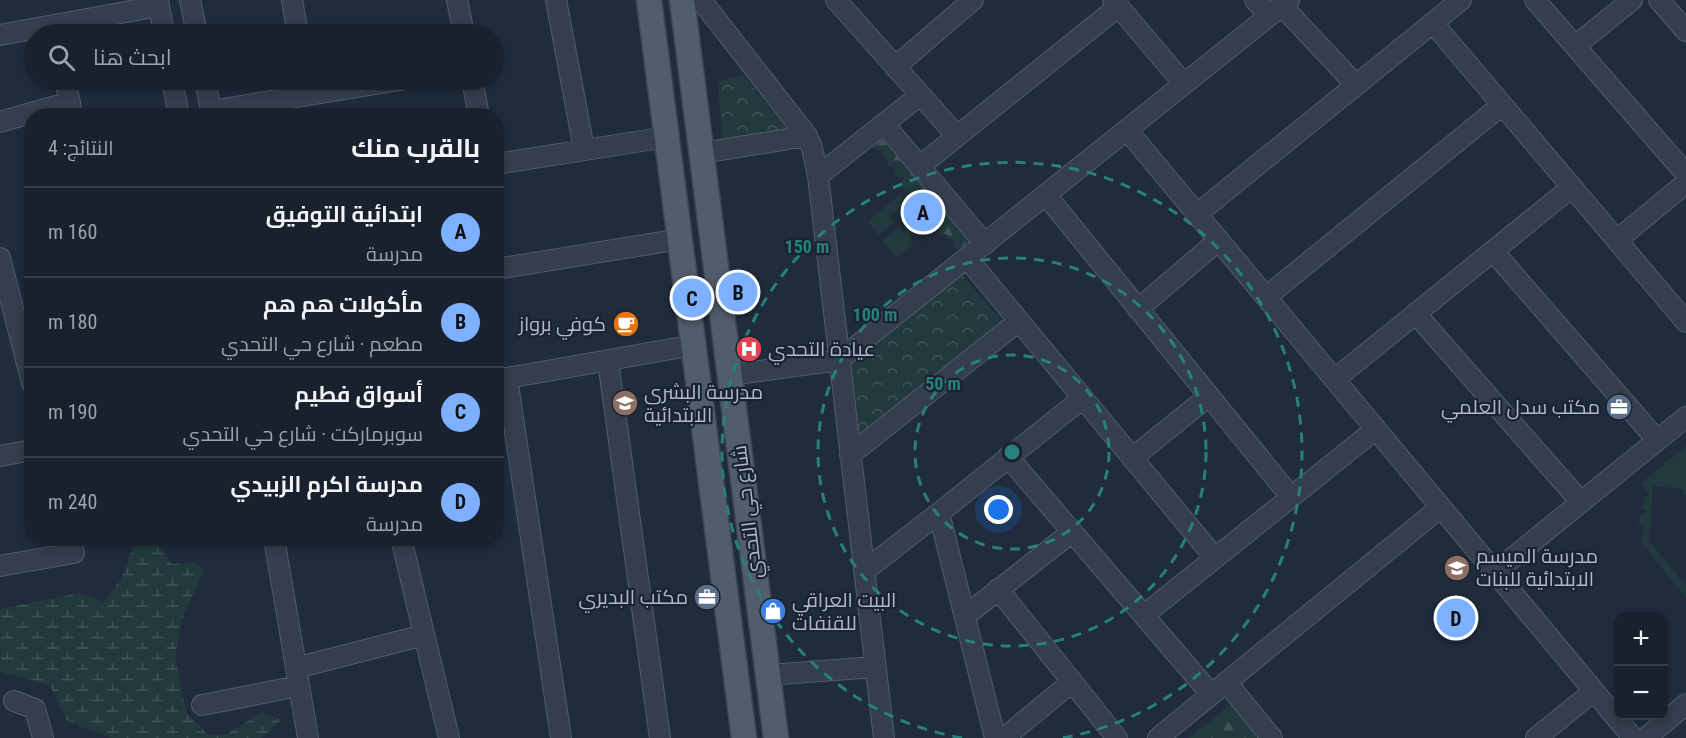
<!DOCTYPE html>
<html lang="ar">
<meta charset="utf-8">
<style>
body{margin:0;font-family:"Roboto Condensed",Cairo,sans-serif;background:#252e39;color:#f1f3f6;direction:rtl}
.controls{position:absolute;right:18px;bottom:18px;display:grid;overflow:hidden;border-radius:12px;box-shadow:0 3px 9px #0003}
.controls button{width:54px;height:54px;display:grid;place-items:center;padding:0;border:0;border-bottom:2px solid #363e49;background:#18212d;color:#f1f3f6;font:30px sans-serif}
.you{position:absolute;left:999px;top:510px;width:21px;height:21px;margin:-15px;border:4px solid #fff;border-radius:50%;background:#1a73e8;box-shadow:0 0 0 9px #1a73e833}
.badge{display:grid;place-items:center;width:39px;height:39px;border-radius:50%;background:#7db0ff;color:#111;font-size:20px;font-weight:700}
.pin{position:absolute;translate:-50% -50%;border:3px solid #fff;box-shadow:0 2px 6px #0006}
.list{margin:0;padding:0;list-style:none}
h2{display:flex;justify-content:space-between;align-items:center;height:78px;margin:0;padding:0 24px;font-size:26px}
h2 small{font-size:20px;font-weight:400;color:#9fa3aa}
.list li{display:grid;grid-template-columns:39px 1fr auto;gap:18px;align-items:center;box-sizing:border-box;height:90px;padding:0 24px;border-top:2px solid #363e49}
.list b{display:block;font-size:22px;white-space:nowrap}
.list p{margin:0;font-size:20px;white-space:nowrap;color:#9fa3aa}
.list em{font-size:20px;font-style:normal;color:#9fa3aa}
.icon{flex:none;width:33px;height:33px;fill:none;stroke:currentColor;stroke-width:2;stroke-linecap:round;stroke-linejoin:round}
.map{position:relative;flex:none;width:1686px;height:738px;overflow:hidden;direction:ltr}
.search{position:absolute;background:#18212d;box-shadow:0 3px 9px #0003;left:24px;top:24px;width:480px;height:66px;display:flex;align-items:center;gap:15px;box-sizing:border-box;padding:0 21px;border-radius:33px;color:#9fa3aa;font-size:22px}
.panel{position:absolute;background:#18212d;box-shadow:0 3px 9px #0003;left:24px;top:108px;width:480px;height:438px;border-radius:24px;direction:rtl}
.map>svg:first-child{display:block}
.green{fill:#223a3d}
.forest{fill:url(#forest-firs)}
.wetland{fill:url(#wetland-marsh)}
.park{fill:url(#park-crowns)}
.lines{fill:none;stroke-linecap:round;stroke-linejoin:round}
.minor-casing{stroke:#525c6a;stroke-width:22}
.major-casing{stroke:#3d4755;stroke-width:27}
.minor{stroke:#343e4c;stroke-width:20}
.major{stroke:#515d6c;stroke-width:24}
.ring{fill:none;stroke:#27807c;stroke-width:3;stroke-dasharray:10 8}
.labels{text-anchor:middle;stroke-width:4.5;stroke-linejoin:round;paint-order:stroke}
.poi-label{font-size:20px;fill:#afb9c8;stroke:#192331;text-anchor:start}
.street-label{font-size:20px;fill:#afb9c8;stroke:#192331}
.centre{fill:#27807c;stroke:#192331;stroke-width:3}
.ring-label{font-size:18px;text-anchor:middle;font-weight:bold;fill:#27807c;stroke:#192331;stroke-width:4.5;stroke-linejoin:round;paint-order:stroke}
</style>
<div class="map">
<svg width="1686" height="738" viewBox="0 0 1686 738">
<defs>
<pattern id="forest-firs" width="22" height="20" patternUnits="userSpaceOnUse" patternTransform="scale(1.5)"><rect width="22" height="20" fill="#223a3d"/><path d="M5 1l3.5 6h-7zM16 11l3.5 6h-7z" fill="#405458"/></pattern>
<pattern id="wetland-marsh" width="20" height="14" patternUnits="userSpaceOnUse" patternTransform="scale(1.5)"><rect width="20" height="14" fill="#223a3d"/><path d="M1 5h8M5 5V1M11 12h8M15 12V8" fill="none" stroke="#405458"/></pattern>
<pattern id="park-crowns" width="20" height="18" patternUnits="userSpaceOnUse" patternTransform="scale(1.5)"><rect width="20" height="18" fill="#223a3d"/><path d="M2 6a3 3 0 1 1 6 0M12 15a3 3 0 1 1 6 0" fill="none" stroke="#405458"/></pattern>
</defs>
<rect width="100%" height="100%" fill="#202c3c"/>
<path class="green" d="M 899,195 L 906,203 L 889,216 L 894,223 L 879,235 L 868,221 Z
M 919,220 L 925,227 L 909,238 L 914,245 L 896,257 L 882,241 L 899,227 L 903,233 Z
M 1686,446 L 1686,494 L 1683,494 L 1683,489 L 1653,486 L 1649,541 L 1686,585 L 1686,598 L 1641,542 L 1644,525 L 1637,524 L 1641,520 L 1638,516 L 1642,514 L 1645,514 L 1647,510 L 1642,509 L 1645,497 L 1649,494 L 1641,483 Z"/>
<path class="forest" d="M 882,139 L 928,193 L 916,203 L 902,186 L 903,177 L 899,177 L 894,173 L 895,166 L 888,167 L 887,159 L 882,156 L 881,150 L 876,151 L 871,147 Z
M 937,203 L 969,242 L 960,248 L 956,249 L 953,246 L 954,240 L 947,238 L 947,234 L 939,235 L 941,218 L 933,208 Z
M 1233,703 L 1261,738 L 1189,738 Z"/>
<path class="wetland" d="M 136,539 L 157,544 L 172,564 L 195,563 L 204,570 L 182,619 L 175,657 L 186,712 L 208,735 L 227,734 L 262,712 L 281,720 L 262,738 L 111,738 L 66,720 L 50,685 L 0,672 L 0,609 L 79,593 L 104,602 L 121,579 Z"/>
<path class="park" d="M 743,75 L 787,129 L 722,139 L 718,82 Z
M 961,274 L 1003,322 L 856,438 L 848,366 Z"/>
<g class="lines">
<defs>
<path id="minor" d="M 158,0 L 164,34
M 190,0 L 197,34
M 292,0 L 298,34
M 457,0 L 464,34
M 556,0 L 584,149
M 701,0 L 807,136 L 812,148 L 818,176 L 884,738
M 836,0 L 957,136
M 1113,0 L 1184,84
M 1255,0 L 1269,16
M 1535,0 L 1686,174
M 1659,0 L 1686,31
M 1282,6 L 1356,85
M 1433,23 L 1686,322
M 0,35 L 159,6
M 1575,46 L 1632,0
M 895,67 L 973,0
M 65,80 L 72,113
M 172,80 L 179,116
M 205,80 L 212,116
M 472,80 L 479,116
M 211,111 L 400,80
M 0,122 L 70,102
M 884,124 L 985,244
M 1127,130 L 1633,738
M 702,153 L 807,136
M 496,164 L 667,137
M 920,166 L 1119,6
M 818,176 L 920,95
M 1046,195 L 1291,497
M 1197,214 L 1461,0
M 1617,240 L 1686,183
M 1493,251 L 1657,440
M 0,258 L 32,383
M 967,258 L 1215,558
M 496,269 L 680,239
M 1266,297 L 1502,105
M 1138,309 L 1219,240
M 1416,314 L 1581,502
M 608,361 L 660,738
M 730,375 L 839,360 L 1289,0
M 507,378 L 561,738
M 1335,379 L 1572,187
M 496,380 L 694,345
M 850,455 L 1019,321
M 0,456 L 32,450
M 1008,457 L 1211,694
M 1132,458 L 1209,396
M 939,513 L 995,738
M 274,538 L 308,738
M 401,538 L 449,738
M 0,566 L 74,553 L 71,538
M 864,571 L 939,513 L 1083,398
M 1495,572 L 1686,417
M 998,589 L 1117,738
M 1144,615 L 1376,429
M 965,616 L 1072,532
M 296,668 L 424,635
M 768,675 L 875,667
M 1227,683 L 1272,738
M 14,701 L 35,709 L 43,738
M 202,705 L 299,686
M 1004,738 L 1072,682
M 1158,738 L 1441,507
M 1536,738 L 1594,691
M 1646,738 L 1686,704"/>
<path id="major" d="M 649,0 L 744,738
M 682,0 L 776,738"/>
</defs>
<use href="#minor" class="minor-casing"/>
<use href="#major" class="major-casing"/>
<use href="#minor" class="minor"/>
<use href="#major" class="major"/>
</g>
<g class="ring">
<circle cx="1012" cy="452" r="97"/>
<circle cx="1012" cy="452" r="194"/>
<path d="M962 738A290 290 0 1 1 1062 738"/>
</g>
<defs>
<symbol id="cafe-disc" viewBox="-11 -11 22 22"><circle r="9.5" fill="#e8710a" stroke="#192331"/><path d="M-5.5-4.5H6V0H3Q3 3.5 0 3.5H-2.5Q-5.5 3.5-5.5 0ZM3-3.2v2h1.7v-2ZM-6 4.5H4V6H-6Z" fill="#fff"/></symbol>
<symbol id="hospital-disc" viewBox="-11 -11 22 22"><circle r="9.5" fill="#e0444e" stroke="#192331"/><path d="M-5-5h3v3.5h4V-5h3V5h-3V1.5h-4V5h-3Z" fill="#fff"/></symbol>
<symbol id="school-disc" viewBox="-11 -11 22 22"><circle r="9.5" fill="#8d6e63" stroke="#192331"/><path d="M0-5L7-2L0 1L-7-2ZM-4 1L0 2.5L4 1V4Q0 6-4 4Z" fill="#fff"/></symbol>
<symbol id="office-disc" viewBox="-11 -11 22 22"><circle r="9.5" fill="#5c6f8a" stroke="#192331"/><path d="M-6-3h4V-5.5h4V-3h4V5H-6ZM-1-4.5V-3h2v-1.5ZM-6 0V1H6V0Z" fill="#fff"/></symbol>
<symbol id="shop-disc" viewBox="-11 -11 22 22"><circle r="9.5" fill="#3f7fe0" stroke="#192331"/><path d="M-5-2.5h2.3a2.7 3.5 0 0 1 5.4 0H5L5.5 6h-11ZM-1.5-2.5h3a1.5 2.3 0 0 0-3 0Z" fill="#fff"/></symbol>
</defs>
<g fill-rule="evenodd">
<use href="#cafe-disc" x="611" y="309" width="30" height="30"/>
<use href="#hospital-disc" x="734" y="334" width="30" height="30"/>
<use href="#school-disc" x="610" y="388" width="30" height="30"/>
<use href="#office-disc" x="1604" y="392" width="30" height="30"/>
<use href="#school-disc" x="1442" y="553" width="30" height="30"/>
<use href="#office-disc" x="692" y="582" width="30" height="30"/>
<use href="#shop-disc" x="758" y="596" width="30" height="30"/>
</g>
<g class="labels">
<g class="poi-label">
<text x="606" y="331" text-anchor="end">كوفي برواز</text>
<text x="768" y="356">عيادة التحدي</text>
<text x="644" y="399">مدرسة البشرى<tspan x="644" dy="23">الابتدائية</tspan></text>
<text x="1600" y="414" text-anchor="end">مكتب سدل العلمي</text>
<text x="1476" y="563">مدرسة الميسم<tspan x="1476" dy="23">الابتدائية للبنات</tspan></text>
<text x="688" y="604" text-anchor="end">مكتب البديري</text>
<text x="792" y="607">البيت العراقي<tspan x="792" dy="23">للقنفات</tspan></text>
</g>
<g class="street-label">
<text transform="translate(747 512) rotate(-97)" y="7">شارع حي التحدي</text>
</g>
</g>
<circle cx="1012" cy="452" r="9" class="centre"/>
<g class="ring-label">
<text x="807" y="253">150 m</text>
<text x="875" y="321">100 m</text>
<text x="943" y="390">50 m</text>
</g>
</svg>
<div class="controls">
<button>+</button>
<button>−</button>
</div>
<div class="you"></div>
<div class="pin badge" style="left:923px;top:212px">A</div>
<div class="pin badge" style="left:738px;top:292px">B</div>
<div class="pin badge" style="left:692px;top:298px">C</div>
<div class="pin badge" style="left:1456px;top:618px">D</div>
<div class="search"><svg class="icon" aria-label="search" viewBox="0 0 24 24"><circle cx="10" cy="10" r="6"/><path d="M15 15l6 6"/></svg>ابحث هنا</div>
<section class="panel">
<h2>بالقرب منك<small>النتائج: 4</small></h2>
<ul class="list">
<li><span class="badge">A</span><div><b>ابتدائية التوفيق</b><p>مدرسة</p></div><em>160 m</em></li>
<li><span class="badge">B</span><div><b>مأكولات هم هم</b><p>مطعم · شارع حي التحدي</p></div><em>180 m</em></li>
<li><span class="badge">C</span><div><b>أسواق فطيم</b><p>سوبرماركت · شارع حي التحدي</p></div><em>190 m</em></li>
<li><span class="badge">D</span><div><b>مدرسة اكرم الزبيدي</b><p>مدرسة</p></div><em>240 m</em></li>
</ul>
</section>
</div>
